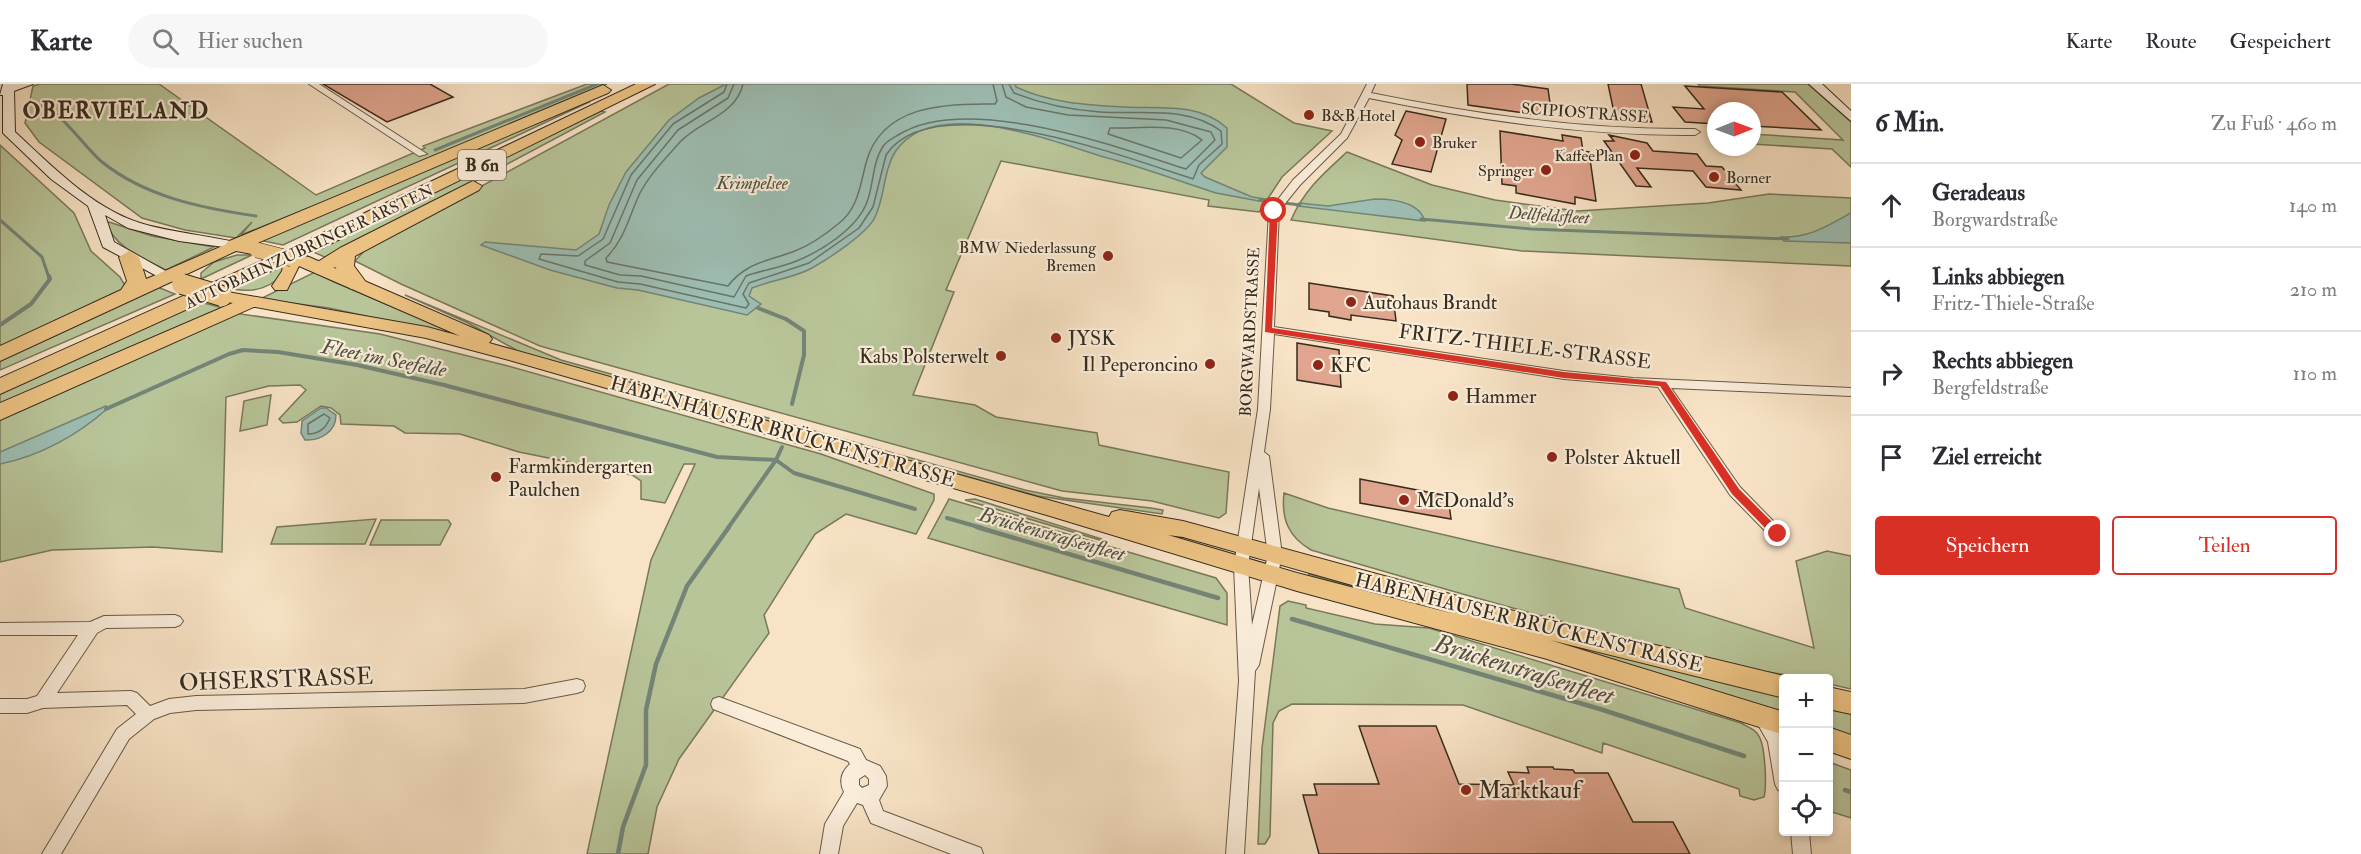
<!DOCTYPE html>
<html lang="de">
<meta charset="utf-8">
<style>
body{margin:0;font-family:"IM FELL Double Pica",serif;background:#f7f7f7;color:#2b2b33}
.controls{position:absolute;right:18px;bottom:18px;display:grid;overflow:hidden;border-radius:6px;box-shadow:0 3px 9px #0003}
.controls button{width:54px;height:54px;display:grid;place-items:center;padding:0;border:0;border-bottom:2px solid #e1e1e2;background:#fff;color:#2b2b33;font:30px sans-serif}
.compass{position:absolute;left:1707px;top:18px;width:54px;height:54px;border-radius:50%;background:#fff;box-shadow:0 3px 9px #0003;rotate:89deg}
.stop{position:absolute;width:18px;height:18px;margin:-14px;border:4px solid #d93025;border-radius:50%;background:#fff}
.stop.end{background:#d93025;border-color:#fff;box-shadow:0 2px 6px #0008}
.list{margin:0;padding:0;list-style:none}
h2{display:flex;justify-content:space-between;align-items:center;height:78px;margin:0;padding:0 24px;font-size:26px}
h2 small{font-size:20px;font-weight:400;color:#7c7c81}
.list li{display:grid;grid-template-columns:39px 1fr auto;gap:18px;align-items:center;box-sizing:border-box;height:84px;padding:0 24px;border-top:2px solid #e1e1e2}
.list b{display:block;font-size:22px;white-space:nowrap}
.list p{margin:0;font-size:20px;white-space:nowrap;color:#7c7c81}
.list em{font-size:20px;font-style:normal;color:#7c7c81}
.actions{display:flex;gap:12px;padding:18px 24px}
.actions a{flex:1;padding:14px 0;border:2px solid #d93025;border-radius:6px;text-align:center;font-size:21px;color:#d93025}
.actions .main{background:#d93025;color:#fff}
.icon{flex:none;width:33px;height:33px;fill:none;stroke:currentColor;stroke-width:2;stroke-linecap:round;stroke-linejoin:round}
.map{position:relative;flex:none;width:1851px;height:770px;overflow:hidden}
header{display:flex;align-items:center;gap:36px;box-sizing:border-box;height:84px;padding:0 30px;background:#fff;border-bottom:2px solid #e1e1e2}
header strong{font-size:28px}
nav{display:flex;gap:33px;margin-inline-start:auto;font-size:21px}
.search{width:420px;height:54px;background:#f7f7f7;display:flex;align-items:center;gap:15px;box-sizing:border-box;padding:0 21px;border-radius:33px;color:#7c7c81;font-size:22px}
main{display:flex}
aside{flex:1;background:#fff}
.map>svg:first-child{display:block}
.green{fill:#b8c599;stroke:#78785b;stroke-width:1.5}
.water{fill:#9dbeb3;stroke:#748477;stroke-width:1.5}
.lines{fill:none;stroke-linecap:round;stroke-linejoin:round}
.shore{stroke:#6a7568;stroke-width:1.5}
.stream-far2{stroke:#748477;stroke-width:3}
.stream-far1{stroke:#748477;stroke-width:4}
.stream{stroke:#748477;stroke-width:4.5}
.building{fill:#e0a58e;stroke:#372c1d;stroke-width:1.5}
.street-casing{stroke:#675a47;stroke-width:2}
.secondary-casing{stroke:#372c1d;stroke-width:2}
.primary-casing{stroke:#372c1d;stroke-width:2}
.highway-casing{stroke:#372c1d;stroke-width:2}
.street{fill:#faedda;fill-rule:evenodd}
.secondary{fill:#faedda;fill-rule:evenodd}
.primary{fill:#ecc283;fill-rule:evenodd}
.highway{fill:#ecc283;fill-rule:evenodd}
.primary-bridge-far1-casing{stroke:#372c1d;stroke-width:16;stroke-linecap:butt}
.primary-bridge-casing{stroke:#372c1d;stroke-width:22;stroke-linecap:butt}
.primary-bridge-far1{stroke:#ecc283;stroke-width:15}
.primary-bridge{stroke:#ecc283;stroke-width:20}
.route{fill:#d93025}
.poi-dot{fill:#8f2418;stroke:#faedda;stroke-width:2}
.labels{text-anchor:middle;stroke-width:4.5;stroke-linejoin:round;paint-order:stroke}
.far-street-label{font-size:16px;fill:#372c1d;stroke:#faedda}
.far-poi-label{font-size:16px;fill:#372c1d;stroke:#faedda;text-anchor:start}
.shield{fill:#faedda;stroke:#726656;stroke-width:1.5}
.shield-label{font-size:18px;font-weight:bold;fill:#372c1d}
.far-water-label{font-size:18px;font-style:italic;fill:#505042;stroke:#faedda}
.poi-label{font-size:20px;fill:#372c1d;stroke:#faedda;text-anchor:start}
.street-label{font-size:20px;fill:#372c1d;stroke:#faedda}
.water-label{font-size:21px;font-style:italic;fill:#505042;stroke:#faedda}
.far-district-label{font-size:22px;font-weight:bold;letter-spacing:1.5px;fill:#372c1d;stroke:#faedda}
.near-street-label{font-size:24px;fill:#372c1d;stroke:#faedda}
.near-poi-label{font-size:24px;fill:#372c1d;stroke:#faedda;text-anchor:start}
.near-water-label{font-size:26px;font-style:italic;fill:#505042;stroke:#faedda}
</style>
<header>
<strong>Karte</strong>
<div class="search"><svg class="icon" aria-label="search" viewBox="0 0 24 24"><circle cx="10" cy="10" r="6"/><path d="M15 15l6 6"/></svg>Hier suchen</div>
<nav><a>Karte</a><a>Route</a><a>Gespeichert</a></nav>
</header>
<main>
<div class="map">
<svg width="1851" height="770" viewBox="0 0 1851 770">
<rect width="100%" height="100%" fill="#f8e3c6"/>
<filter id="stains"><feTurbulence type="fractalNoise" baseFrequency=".00333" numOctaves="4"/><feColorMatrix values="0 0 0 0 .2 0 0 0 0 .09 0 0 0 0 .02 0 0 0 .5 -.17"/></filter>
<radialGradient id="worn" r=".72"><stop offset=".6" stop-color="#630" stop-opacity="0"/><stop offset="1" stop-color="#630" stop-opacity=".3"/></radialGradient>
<path class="green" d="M 40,0 L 159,0 L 316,111 L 425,64 L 423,62 L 587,0 L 607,0 L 439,72 L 241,151 L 252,138 L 236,154 L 185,146 L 142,134 L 39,58 L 25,39 L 33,2 Z
M 669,0 L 1231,0 L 1294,39 L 1332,47 L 1282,93 L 1259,128 L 1208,122 L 1209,116 L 1001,77 L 946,206 L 954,208 L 913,311 L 975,321 L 996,333 L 1097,349 L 1099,361 L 1229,388 L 1226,429 L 1219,434 L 1152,417 L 1062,407 L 540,262 L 401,200 L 355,177 L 366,165 Z
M 1698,0 L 1808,0 L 1851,38 L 1851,83 L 1832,65 L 1752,60 L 1752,50 L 1843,56 L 1795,8 L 1700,2 Z
M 586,17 L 589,18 L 283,161 L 259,156 Z
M 601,27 L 605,28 L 329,175 L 309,166 Z
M 0,61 L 74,129 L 91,167 L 120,193 L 127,205 L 0,262 Z
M 1347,68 L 1432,101 L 1495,116 L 1577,127 L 1708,119 L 1769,110 L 1851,114 L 1851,182 L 1522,167 L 1291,136 C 1304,106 1324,89 1347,68 Z
M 109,138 L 152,152 L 214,163 L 166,186 C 145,175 113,163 107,139 Z
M 237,171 L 252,171 L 201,195 L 201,189 L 214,178 Z
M 282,181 L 285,185 C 275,204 253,209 233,205 Z
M 315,188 L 332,197 L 466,254 L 329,224 L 260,215 Z
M 155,202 L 175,210 L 0,286 L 0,273 Z
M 405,211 L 561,276 L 1025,406 L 1064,414 L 1151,424 L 1163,426 L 1162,430 L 1038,412 L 594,289 L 518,267 L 468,239 Z
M 200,218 L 223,224 L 0,321 L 0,308 Z
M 234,229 L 380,250 L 508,282 L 821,370 L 934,410 L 934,416 L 916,450 L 846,430 L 815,450 L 764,531 L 769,549 L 679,675 L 657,723 L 648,770 L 587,770 L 651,476 L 695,380 L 684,380 L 665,419 L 641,415 L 641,397 L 632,391 L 519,368 L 460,350 L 405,349 L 394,342 L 341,340 L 340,331 L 331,324 L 321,322 L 297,338 L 283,339 L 279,335 L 306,306 L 300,301 L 269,302 L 226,313 L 222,468 L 153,463 L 52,466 L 0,478 L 0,332 Z
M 271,311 L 267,341 L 240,347 L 244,317 Z
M 1284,409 L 1328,424 L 1679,505 L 1685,524 L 1814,564 L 1796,477 L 1827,467 L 1851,472 L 1851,605 L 1829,600 L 1828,594 C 1771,594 1706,574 1650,560 C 1536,532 1424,499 1311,466 C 1289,453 1281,436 1284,409 Z
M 949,415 L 1216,494 L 1227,509 L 1227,541 L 928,454 Z
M 975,415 L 1102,455 L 1103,457 L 965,416 Z
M 376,435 L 365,460 L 271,460 L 277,443 Z
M 381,436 L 448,436 L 451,440 L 440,461 L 370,461 Z
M 1309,490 L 1426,523 L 1783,607 L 1783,633 L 1308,494 Z
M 1288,517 L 1306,521 L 1306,524 L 1375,540 L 1429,544 L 1741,639 C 1748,643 1757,646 1760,654 C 1765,665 1767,701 1764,713 L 1754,716 L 1740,712 L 1739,705 L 1603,659 L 1602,669 L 1463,621 L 1292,620 L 1279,627 L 1273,639 L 1270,752 L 1265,760 L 1258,760 L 1262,664 L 1280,522 Z
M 1828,618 L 1851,623 L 1851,655 L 1829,648 Z
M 1829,678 L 1851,686 L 1851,734 L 1829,727 Z"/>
<path class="water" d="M 726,0 L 1015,0 L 1016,3 C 1049,19 1088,21 1125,23 C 1160,25 1198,18 1227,44 L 1227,63 L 1201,89 L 1205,93 L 1252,113 L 1266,115 L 1264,118 L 1216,109 C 1179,97 1142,83 1104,73 C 1054,58 933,9 895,68 C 883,88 885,113 875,133 C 868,149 828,175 812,184 C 794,194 772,196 752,204 L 749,212 L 761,220 L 747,231 L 638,206 L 617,204 L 550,186 L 481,161 L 485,158 L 576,166 L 599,150 L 609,121 L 626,88 L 669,36 L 699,14 Z
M 1375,115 C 1393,115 1419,118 1425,137 L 1297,122 L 1299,119 L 1328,122 Z
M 1851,129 L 1851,159 L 1784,157 L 1781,153 C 1810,154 1827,142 1851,129 Z
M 106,322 L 108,324 C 78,351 40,372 0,380 L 0,368 Z
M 321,324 L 326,324 L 336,331 C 336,348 320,357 305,356 L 301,349 L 302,337 Z"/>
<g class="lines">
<path class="shore" d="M 727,0 L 724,8 L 673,40 L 631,91 L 603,155 L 578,172 L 541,170 L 539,175 L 618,198 L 640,200 L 746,224 L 749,220 L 743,210 L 749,199 L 809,179 L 859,144 L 873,123 L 886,71 C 933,0 1128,74 1193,95 L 1199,81 L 1222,60 L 1221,47 C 1186,21 1141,31 1100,28 C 1070,26 1042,20 1014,9 L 1009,0
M 734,0 L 728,14 L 678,46 L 637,96 L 610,159 L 585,177 L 585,181 L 620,191 L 641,192 L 734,213 L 746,192 C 762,186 779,184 794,178 C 820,168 857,145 867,118 C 874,100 872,78 884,61 C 887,57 893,54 898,51 C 966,8 1114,62 1186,85 L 1215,56 L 1211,48 L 1166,36 L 1068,31 L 1026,23 L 1006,13 L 1002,0
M 743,0 C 736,31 700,37 680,58 C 666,74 650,90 640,109 C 629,132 625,155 606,174 L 607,178 L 728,202 C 746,178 769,177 795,167 C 810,161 826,150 838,140 C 858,125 860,102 866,79 C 881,21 945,19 995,20 L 997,17 L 993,0
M 1110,44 C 1138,45 1178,37 1202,56 L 1181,74 L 1108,50 Z
M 324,330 L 330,334 C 326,344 319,350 308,350 L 308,340 Z"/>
<path class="stream-far2" d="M 42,22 C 61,27 85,64 102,78 C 146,113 201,124 256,132
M 435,66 L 597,0
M 1260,116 L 1300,121
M 1421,135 L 1531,145 L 1788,155
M 0,136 L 42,173 L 49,194"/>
<path class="stream-far1" d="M 758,224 L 786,235 L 804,247 L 804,271 L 792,320
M 0,241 L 31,220 L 50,195 L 49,192
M 106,325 L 229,270 L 243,266 L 278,268 L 357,281 L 444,301 L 717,373 L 776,376
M 776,376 L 794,389 L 915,425
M 947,434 L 982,444
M 728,444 L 776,376 L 782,363"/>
<path class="stream" d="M 977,443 L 1218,514
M 1292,535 L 1600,625 L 1744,672
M 1845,706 L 1851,708
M 618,770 L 623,743 L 646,681 L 646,626 L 656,580 L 687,502 L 729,443"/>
</g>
<path class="building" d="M 323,0 L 430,0 L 453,13 L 387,38 Z
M 1467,0 L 1511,0 L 1548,5 L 1552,33 L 1468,21 Z
M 1608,0 L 1641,0 L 1652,38 L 1615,33 Z
M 1685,2 L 1782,8 L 1821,46 L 1752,42 L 1752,27 L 1716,27 L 1716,40 L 1685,38 L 1673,23 L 1704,25 Z
M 1406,27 L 1446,35 L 1431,88 L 1392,80 L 1402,56 L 1395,51 Z
M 1500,47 L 1563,57 L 1562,51 L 1581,54 L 1583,67 L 1589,68 L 1596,117 L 1575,113 L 1575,120 L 1516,109 L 1516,102 L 1502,100 Z
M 1609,51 L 1647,59 L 1653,67 L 1697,70 L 1706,82 L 1722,83 L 1741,106 L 1706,103 L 1693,87 L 1637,84 L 1651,103 L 1636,102 L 1604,57 L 1614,57 Z
M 1309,199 L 1393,212 L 1396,237 L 1351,231 L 1351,236 L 1329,232 L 1329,228 L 1309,225 Z
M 1297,259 L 1339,266 L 1341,303 L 1297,296 Z
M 1360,395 L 1448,412 L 1451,435 L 1360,419 Z
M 1359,642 L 1436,642 L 1459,700 L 1514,701 L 1508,688 L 1529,689 L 1527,683 L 1553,683 L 1554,685 L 1573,686 L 1575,689 L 1608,689 L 1633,738 L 1673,738 L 1690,770 L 1319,770 L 1303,711 L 1317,711 L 1314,700 L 1379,700 Z"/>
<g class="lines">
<defs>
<path id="street" d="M 309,0 L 319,0 L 427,70 L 419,72 Z
M 1367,0 L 1375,0 L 1371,9 C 1479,31 1585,46 1695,45 L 1700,48 L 1695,51 C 1584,52 1477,36 1369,14 L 1347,54 L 1300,101 L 1279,127 L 1274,243 L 1564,287 L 1633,294 L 1851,304 L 1851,312 L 1671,304 L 1740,403 L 1782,446 L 1784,450 L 1782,454 L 1772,454 L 1730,411 L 1658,303 L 1564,295 L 1274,250 L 1270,325 L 1264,368 L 1269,372 L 1282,471 L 1259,581 L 1255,587 L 1244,770 L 1226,770 L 1239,597 L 1234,482 L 1258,325 L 1269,127 L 1293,96 L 1341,50 ZM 1259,404 L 1268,471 L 1252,541 L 1248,482 Z
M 175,531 L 180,533 L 183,537 L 180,541 L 175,543 L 106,544 L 97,549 L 57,609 L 131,607 L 137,609 L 150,622 L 169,615 L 196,612 L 524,605 L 577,595 L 583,597 L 585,602 L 583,607 L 577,609 L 524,619 L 196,626 L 170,629 L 154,635 L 129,655 L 61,770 L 42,770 L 117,645 L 136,630 L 127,621 L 43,624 L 27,629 L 0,629 L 0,615 L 27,615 L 37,612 L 78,551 L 0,551 L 0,539 L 90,538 L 104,532 Z
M 719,613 L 860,665 L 866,676 L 880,682 L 886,692 L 887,702 L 879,716 L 883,727 L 981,764 L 983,770 L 951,770 L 871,739 L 863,721 L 857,719 L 843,742 L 838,770 L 820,770 L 825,740 L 844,708 C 839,698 841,688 850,680 L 848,677 L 713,625 L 711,620 L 713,615 ZM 865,691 L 869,695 L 869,701 L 862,704 L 859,701 L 859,695 Z
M 1761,625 L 1767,627 L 1784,654 L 1784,708 L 1778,706 L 1775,700 L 1768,658 L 1753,632 L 1755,627 Z
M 1791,748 L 1809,748 L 1811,770 L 1793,770 Z"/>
<path id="secondary" d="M 3,0 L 33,0 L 14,7 L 15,48 C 51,81 92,124 140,139 C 173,149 206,151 239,159 L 239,165 L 179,157 L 128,144 L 105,131 L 114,158 L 171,190 L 173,193 L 171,196 L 166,197 L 103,163 L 88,122 L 51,95 L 3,49 L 3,11 L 0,11 Z
M 1809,0 L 1822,0 L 1851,27 L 1851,37 Z"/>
<path id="primary" d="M 234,157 L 263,162 L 265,166 L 257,171 L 236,167 L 172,197 L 166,198 L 157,193 L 160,189 Z
M 292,170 L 309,173 L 489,251 L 492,255 L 489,259 L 1109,433 L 1112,428 L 1120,426 L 1183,437 L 1498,523 L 1784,592 L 1791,594 L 1784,594 L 1784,614 L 1550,556 L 1784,628 L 1784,651 L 1547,575 L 1297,507 L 1050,432 L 509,276 L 426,254 L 222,217 L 213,212 L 222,207 L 427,243 L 460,252 L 299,182 L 287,206 L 275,206 L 272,202 L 282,187 L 284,175 ZM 1168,451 L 1183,453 L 1454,530 L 1297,489 Z
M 1828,603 L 1851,608 L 1851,630 L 1828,625 Z
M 1828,643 L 1851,651 L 1851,675 L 1828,667 Z"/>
<path id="highway" d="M 636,0 L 655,0 L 322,164 L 0,310 L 0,294 L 308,156 Z
M 603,1 L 611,6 L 608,9 L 241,166 L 227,166 L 225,162 L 227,158 Z
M 473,97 L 482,102 L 479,106 L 355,172 L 354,182 L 368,201 L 365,205 L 351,205 L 335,183 L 318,190 L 308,184 L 340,164 Z
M 129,167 L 139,173 L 146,195 L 166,187 L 176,193 L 173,197 L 0,277 L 0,262 L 121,206 L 127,197 L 119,173 Z
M 249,212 L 256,214 L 259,218 L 256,222 L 0,336 L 0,319 Z"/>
</defs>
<use href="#street" class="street-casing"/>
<use href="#secondary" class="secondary-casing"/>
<use href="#primary" class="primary-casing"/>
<use href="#highway" class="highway-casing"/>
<use href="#street" class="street"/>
<use href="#secondary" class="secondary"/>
<use href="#primary" class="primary"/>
<use href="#highway" class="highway"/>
<defs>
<path id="primary-bridge-far1" d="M 257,166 L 292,175"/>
<path id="primary-bridge" d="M 182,200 L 222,212"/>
</defs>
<use href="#primary-bridge-far1" class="primary-bridge-far1-casing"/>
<use href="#primary-bridge" class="primary-bridge-casing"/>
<use href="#primary-bridge-far1" class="primary-bridge-far1"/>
<use href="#primary-bridge" class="primary-bridge"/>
</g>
<path class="route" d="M 1274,125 L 1278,127 L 1272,244 L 1564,288 L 1666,298 L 1739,405 L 1781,447 L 1781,453 L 1774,453 L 1732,410 L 1660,302 L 1564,294 L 1265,248 L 1270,127 Z"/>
<g class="poi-dot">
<circle cx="1309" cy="31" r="6"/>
<circle cx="1420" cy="58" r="6"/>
<circle cx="1635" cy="71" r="6"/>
<circle cx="1546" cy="86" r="6"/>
<circle cx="1714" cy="93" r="6"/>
<circle cx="1108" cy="172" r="6"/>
<circle cx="1351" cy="218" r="6"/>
<circle cx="1056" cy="254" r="6"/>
<circle cx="1001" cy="272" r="6"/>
<circle cx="1210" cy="280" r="6"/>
<circle cx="1318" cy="281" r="6"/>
<circle cx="1453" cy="312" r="6"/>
<circle cx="1552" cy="373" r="6"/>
<circle cx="496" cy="393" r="6"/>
<circle cx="1404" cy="416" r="6"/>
<circle cx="1466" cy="706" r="6"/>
</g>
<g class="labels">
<g class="far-street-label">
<text transform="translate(1585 28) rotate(4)" y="6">SCIPIOSTRASSE</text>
<text transform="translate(309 162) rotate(-25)" y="6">AUTOBAHNZUBRINGER ARSTEN</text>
<text transform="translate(1249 248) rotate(-87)" y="6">BORGWARDSTRASSE</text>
</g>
<g class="far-poi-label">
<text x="1321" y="37">B&amp;B Hotel</text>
<text x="1432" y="64">Bruker</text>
<text x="1623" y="77" text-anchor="end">KaffeePlan</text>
<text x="1534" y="92" text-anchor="end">Springer</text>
<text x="1726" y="99">Borner</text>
<text x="1096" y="169" text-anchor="end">BMW Niederlassung<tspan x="1096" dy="18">Bremen</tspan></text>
</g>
<rect class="shield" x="458" y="66" width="48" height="30" rx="4.5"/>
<g class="shield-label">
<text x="482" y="87">B 6n</text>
</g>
<g class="far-water-label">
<text x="752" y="105">Krimpelsee</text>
<text transform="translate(1549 131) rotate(4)" y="6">Dellfeldsfleet</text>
</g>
<g class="poi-label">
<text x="1363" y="225">Autohaus Brandt</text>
<text x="1068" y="261">JYSK</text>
<text x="989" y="279" text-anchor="end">Kabs Polsterwelt</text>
<text x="1198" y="287" text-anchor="end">Il Peperoncino</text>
<text x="1330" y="288">KFC</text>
<text x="1465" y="319">Hammer</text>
<text x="1564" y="380">Polster Aktuell</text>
<text x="508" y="389">Farmkindergarten<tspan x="508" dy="23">Paulchen</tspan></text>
<text x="1416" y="423">McDonald's</text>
</g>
<g class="street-label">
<text transform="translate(1525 262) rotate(7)" y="7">FRITZ-THIELE-STRASSE</text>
<text transform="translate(783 347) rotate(16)" y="7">HABENHAUSER BRÜCKENSTRASSE</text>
<text transform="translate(1529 538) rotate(14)" y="7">HABENHAUSER BRÜCKENSTRASSE</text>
</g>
<g class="water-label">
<text transform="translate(384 274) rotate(11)" y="7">Fleet im Seefelde</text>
<text transform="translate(1052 450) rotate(16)" y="7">Brückenstraßenfleet</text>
</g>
<g class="far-district-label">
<text x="116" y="34">OBERVIELAND</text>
</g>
<g class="near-street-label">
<text transform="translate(276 595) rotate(-2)" y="8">OHSERSTRASSE</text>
</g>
<g class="near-poi-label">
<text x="1478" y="714">Marktkauf</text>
</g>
<g class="near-water-label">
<text transform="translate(1524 585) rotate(17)" y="9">Brückenstraßenfleet</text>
</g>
</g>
<rect width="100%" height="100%" filter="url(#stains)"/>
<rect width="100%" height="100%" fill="url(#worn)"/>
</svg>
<div class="controls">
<button>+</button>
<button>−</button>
<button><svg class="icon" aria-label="locate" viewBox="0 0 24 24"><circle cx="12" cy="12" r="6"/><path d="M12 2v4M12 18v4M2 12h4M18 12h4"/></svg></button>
</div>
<svg class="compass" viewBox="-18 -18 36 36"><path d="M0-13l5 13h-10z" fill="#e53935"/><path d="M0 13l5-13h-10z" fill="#7c7c81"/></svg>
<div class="stop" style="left:1274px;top:127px"></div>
<div class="stop end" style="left:1778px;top:450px"></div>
</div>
<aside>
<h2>6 Min.<small>Zu Fuß · 460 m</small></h2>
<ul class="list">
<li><svg class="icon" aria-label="ahead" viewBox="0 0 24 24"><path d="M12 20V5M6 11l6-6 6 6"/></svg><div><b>Geradeaus</b><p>Borgwardstraße</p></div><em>140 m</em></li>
<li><svg class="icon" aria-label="left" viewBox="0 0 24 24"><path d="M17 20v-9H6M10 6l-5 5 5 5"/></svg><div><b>Links abbiegen</b><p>Fritz-Thiele-Straße</p></div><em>210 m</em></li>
<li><svg class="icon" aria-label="right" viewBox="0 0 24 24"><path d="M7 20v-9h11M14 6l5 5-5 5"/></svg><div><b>Rechts abbiegen</b><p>Bergfeldstraße</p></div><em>110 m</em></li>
<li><svg class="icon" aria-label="arrive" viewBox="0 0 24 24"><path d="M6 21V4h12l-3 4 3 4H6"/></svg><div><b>Ziel erreicht</b></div></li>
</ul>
<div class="actions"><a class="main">Speichern</a><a>Teilen</a></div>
</aside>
</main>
